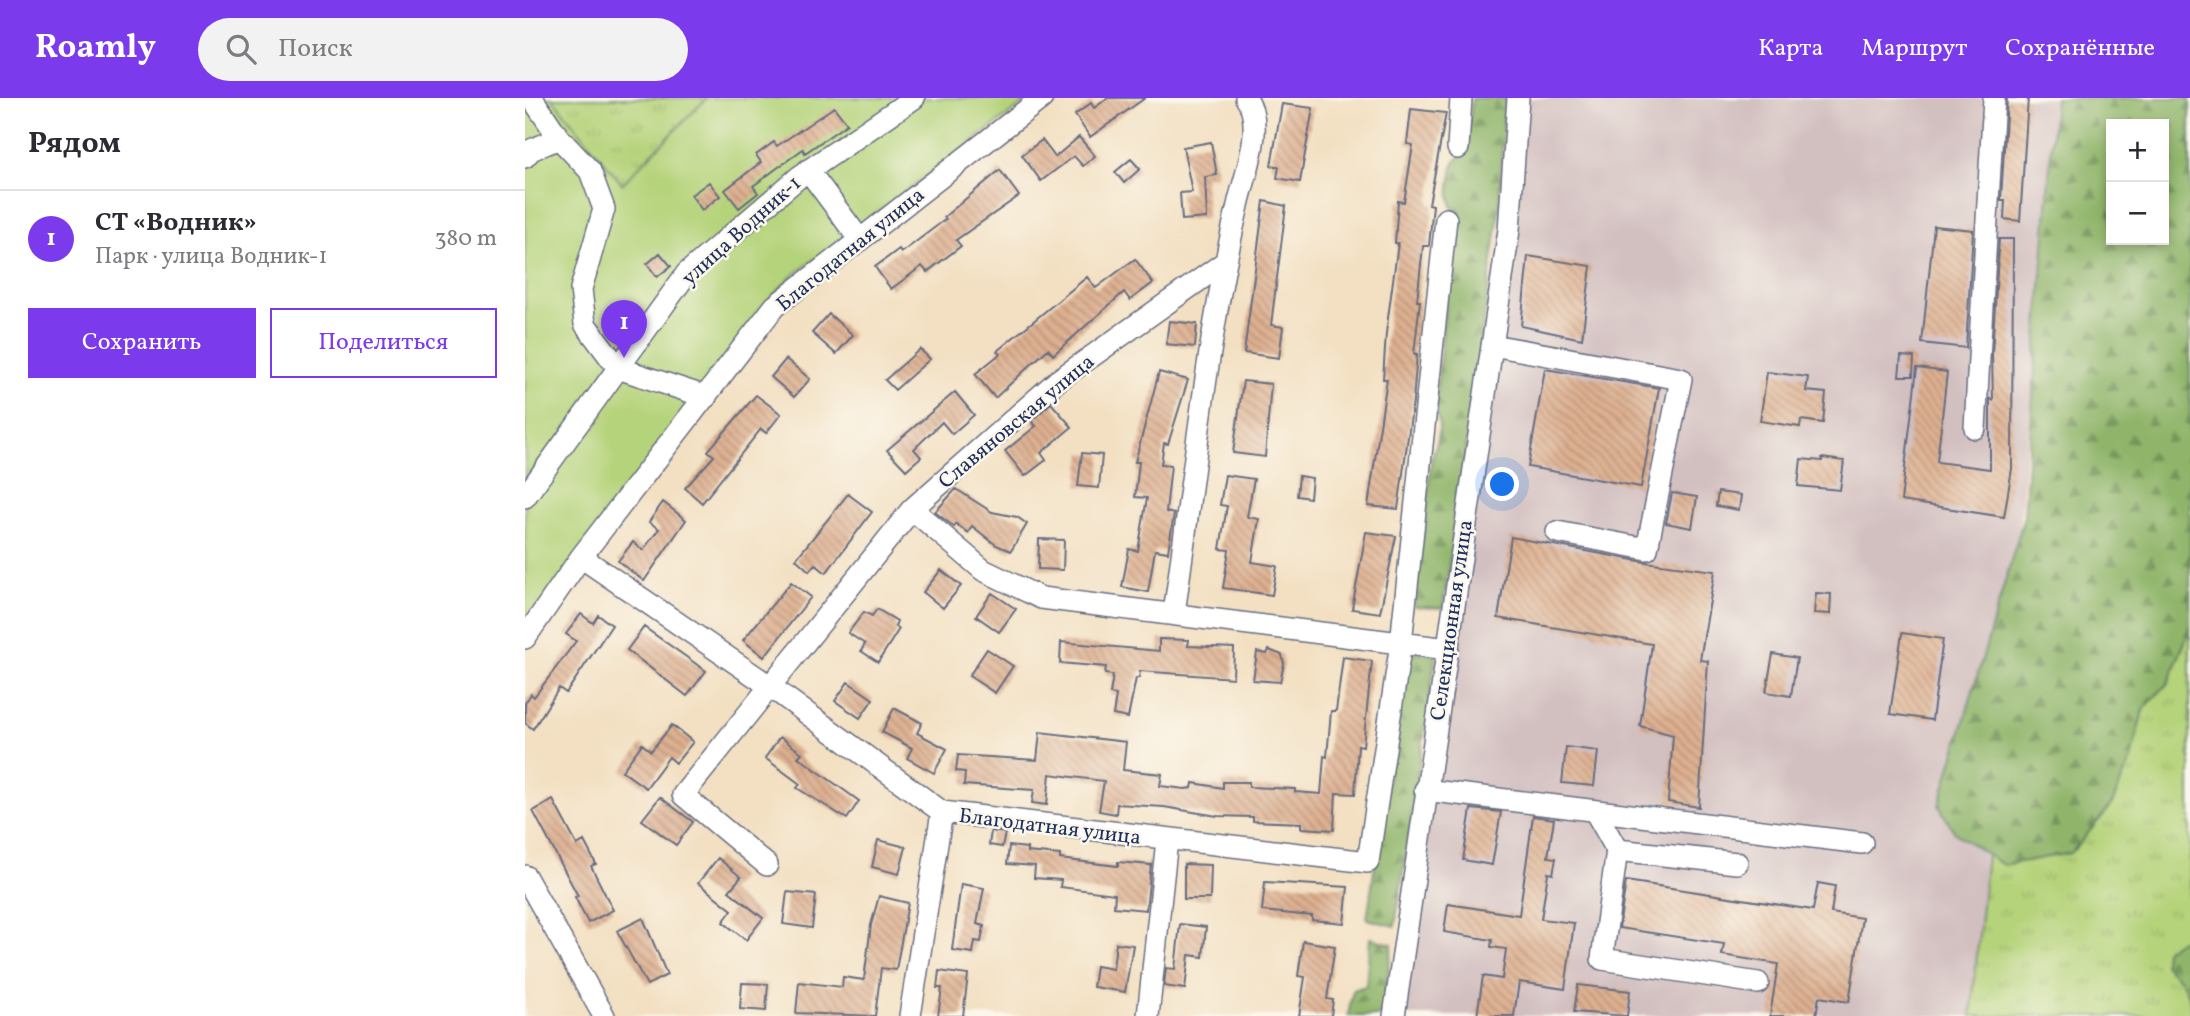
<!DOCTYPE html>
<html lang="ru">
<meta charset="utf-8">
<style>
body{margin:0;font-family:Vollkorn,serif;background:#f2f2f3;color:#2b2b33}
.controls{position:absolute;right:21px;top:21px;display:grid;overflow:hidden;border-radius:0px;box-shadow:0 4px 10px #0003}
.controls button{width:63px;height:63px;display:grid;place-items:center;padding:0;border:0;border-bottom:2px solid #e1e1e2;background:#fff;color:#2b2b33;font:35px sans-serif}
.you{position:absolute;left:978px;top:387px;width:24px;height:24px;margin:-18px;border:5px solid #fff;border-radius:50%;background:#1a73e8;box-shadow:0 0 0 10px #1a73e833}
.badge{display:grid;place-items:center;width:46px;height:46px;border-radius:50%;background:#7c3aed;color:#fff;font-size:23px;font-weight:700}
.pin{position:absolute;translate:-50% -58px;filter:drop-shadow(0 2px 4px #0008)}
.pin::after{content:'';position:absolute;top:37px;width:24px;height:21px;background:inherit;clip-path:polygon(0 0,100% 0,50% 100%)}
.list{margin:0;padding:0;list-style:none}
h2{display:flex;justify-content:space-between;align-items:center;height:91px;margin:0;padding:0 28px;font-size:30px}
h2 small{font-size:23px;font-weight:400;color:#7c7c81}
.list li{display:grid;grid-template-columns:46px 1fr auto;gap:21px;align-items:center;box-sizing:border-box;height:98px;padding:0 28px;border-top:2px solid #e1e1e2}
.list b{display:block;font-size:26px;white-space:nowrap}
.list p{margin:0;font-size:23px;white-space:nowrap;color:#7c7c81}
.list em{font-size:23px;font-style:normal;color:#7c7c81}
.actions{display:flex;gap:14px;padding:21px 28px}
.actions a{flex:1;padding:16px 0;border:2px solid #7c3aed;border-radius:0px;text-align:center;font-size:24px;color:#7c3aed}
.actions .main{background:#7c3aed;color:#fff}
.icon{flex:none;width:38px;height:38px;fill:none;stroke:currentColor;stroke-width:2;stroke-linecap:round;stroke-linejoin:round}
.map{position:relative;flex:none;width:1665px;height:918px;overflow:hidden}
header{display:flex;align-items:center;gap:42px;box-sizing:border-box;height:98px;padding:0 35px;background:#7c3aed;color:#fff}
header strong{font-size:33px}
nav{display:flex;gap:38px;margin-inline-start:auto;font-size:24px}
.search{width:490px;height:63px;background:#f2f2f3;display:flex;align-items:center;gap:18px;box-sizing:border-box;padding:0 24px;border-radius:38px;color:#7c7c81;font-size:26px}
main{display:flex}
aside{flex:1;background:#fff}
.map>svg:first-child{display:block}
.industrial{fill:#d2bfc0}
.grass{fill:url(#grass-tufts);stroke:#68816c;stroke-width:2}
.forest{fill:url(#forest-firs);stroke:#567264;stroke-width:2;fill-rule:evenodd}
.garden{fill:#b5d37a;stroke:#68816c;stroke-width:2}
.building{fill:url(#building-back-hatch)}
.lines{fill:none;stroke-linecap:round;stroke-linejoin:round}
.minor-casing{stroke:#676d81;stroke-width:24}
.minor{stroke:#fff;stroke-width:21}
.labels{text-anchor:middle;stroke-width:5;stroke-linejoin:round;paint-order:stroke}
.street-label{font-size:21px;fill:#1b2f5e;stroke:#fbf7ec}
</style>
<header>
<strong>Roamly</strong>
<div class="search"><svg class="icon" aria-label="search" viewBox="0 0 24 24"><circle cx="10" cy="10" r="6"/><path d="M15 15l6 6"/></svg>Поиск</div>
<nav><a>Карта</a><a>Маршрут</a><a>Сохранённые</a></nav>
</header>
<main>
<aside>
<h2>Рядом<small></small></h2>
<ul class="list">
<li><span class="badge">1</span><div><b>СТ «Водник»</b><p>Парк · улица Водник-1</p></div><em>380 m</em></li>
</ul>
<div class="actions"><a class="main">Сохранить</a><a>Поделиться</a></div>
</aside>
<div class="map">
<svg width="1665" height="918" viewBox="0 0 1665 918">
<defs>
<pattern id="grass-tufts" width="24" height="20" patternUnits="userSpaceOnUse" patternTransform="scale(1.75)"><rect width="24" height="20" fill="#b5d37a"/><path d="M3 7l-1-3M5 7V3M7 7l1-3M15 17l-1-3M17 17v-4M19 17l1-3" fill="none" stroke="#9bb56c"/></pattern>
<pattern id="forest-firs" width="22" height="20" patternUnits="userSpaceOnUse" patternTransform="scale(1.75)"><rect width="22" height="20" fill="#90b56a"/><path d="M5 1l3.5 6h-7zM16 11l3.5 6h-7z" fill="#75945a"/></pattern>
<pattern id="building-back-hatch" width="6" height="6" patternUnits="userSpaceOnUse" patternTransform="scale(1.75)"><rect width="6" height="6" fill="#deb090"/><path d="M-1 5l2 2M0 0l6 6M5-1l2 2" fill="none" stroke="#b39079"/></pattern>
</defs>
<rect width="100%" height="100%" fill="#fbf7ec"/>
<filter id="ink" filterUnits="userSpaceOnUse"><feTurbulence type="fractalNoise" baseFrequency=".0143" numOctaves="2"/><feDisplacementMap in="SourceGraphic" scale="14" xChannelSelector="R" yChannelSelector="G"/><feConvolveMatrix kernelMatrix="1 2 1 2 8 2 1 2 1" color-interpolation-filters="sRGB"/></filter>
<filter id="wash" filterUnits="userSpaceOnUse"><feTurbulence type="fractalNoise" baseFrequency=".00686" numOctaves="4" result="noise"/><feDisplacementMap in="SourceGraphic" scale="28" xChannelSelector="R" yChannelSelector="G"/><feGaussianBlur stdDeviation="1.57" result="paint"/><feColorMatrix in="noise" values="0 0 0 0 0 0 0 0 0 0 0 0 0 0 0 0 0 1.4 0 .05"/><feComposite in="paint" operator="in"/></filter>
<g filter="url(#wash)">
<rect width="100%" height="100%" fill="#f3e0c2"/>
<path class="industrial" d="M 994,0 L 1536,0 L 1446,918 L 871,918 Z"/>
<path class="grass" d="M 27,0 L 182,0 L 97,86 Z
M 1665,531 L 1665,844 L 1656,842 L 1654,880 L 1665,899 L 1665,918 L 1446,918 L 1462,757 L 1478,767 L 1546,754 L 1586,708 L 1606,661 L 1618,612 L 1643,585 Z"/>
<path class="forest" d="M 947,0 L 980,0 L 974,114 L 918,510 L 889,509 L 907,358 C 916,338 916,328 910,307 L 928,135 L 934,124 C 921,101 924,90 929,64 L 942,54 Z
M 1530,0 L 1665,0 L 1665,531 L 1643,585 L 1618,612 L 1606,661 L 1586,708 L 1546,755 L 1478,767 L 1430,735 L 1414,708 L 1499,419 ZM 1586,26 L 1639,26 L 1639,142 L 1586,142 Z
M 882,553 L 911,557 L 870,828 L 842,821 Z
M 845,840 L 867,846 L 857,918 L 823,918 L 828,892 L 841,888 Z
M 1656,842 L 1665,844 L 1665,899 L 1654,880 L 1639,867 L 1640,852 Z"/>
<path class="garden" d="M 0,0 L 27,0 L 97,86 L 182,0 L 506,0 L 266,179 L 235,211 L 0,531 Z"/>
<g id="blocks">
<path class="building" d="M 583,0 L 620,0 L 565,39 L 550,17 L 566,5 L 569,10 Z
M 1482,0 L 1503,0 L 1495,123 L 1479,121 L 1480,102 L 1476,102 Z
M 757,6 L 788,10 L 775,84 L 752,80 L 754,69 L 746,68 Z
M 309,9 L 322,26 L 280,55 L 278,51 L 228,88 L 233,95 L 214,110 L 200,92 L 236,64 L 231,57 L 249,44 L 252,48 Z
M 886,11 L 921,15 L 904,106 L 908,107 L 904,148 L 898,148 L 892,203 L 895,203 L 889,256 L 892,256 L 888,303 L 873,411 L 843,408 L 862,281 L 858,281 L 861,235 L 873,145 L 870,145 L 873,103 L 879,104 L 888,47 L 882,46 Z
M 554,39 L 570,58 L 558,68 L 549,58 L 516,83 L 497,57 L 517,42 L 530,59 Z
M 686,44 L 692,77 L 680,79 L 682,120 L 657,122 L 655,95 L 667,94 L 658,49 Z
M 606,61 L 615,71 L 599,85 L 590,74 Z
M 475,72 L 494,98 L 431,142 L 436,148 L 402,174 L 397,168 L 366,191 L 350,169 L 374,151 L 376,155 L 421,121 L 419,119 Z
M 184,84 L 195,98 L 177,112 L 166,97 Z
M 739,103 L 761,108 L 746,227 L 758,229 L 754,260 L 719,255 Z
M 1409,128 L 1448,132 L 1441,250 L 1397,245 Z
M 1474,141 L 1488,141 L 1487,371 L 1479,419 L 1376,403 L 1392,270 L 1422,274 L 1412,364 L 1465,371 L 1465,301 L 1468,302 L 1467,256 Z
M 135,155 L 146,168 L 132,179 L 122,166 Z
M 1003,158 L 1066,168 L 1057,241 L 996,228 Z
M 610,161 L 628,185 L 605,202 L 599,194 L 528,257 L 523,251 L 470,300 L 450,276 L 475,256 L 472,253 L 562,179 L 571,190 Z
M 304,216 L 328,237 L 311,256 L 287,235 Z
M 644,223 L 672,226 L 670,249 L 641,246 Z
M 395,251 L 405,261 L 370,292 L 360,282 Z
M 1376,258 L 1389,259 L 1388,278 L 1374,278 Z
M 261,261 L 285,281 L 269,299 L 246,279 Z
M 1020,271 L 1134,290 L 1116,389 L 1003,369 Z
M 634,274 L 663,282 L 643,346 L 639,345 L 636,366 L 646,367 L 641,414 L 649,416 L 643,454 L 630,452 L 623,494 L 597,489 L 604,451 L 613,453 L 622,400 L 610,399 L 614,364 L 610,364 Z
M 1242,274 L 1283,279 L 1281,293 L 1301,295 L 1298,325 L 1276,322 L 1275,329 L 1235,323 Z
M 718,283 L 746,286 L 740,359 L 708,355 Z
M 430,294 L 449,317 L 427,336 L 417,324 L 389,351 L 396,359 L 381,372 L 362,352 Z
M 231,297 L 256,316 L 241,335 L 236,331 L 177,405 L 160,390 L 189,358 L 183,353 Z
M 526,305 L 547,329 L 516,355 L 521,362 L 500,378 L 480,353 L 511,328 L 506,323 Z
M 557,355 L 577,357 L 574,390 L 553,388 Z
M 1297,360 L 1319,363 L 1315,392 L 1273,388 L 1276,361 L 1297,363 Z
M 700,377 L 729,381 L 722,419 L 734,421 L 727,464 L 752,468 L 747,497 L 698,490 L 704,452 L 695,451 L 702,408 L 695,407 Z
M 774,378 L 787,380 L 785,400 L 772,398 Z
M 431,391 L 467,414 L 492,419 L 502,426 L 486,453 L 471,447 L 447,428 L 443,435 L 431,426 L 429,429 L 410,414 Z
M 1193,394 L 1216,397 L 1214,412 L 1191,408 Z
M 1147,395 L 1172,399 L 1167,430 L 1141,425 Z
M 323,396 L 347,414 L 301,475 L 290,466 L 284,473 L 271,461 Z
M 138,404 L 161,422 L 119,483 L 93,463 L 108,444 L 118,452 L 134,431 L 124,424 Z
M 841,434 L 871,438 L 855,515 L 827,511 Z
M 986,439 L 1120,464 L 1190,473 L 1175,562 L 1183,563 L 1174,709 L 1143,704 L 1148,637 L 1115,628 L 1127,546 L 973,520 Z
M 514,441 L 539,442 L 538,472 L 513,471 Z
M 416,472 L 436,488 L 418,510 L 398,494 Z
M 266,484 L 286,499 L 239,559 L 218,542 Z
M 467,495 L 491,511 L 474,534 L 451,518 Z
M 1291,495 L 1306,496 L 1305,516 L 1289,515 Z
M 352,511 L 372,523 L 370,528 L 374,531 L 353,564 L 336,553 L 340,546 L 323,535 L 339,514 L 347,518 Z
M 56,516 L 68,525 L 73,517 L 87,527 L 41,595 L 34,590 L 8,631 L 0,625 L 0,605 L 6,596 L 9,599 L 51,543 L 41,536 Z
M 119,529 L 181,573 L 162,598 L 102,552 Z
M 1377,535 L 1418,541 L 1407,622 L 1365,616 Z
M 634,541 L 664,542 L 663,548 L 709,550 L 708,580 L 615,573 L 614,580 L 611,580 L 603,620 L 588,617 L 591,597 L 585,596 L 588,577 L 580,576 L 581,569 L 535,565 L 536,544 L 634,553 Z
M 462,551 L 488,568 L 470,595 L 444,578 Z
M 744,552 L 757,557 L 759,566 L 755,584 L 728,582 L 732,554 L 742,556 Z
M 1248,556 L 1272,560 L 1266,598 L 1241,594 Z
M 818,559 L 847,563 L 838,648 L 833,647 L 830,696 L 811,695 L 809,732 L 776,730 L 776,725 L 728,723 L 728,719 L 692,718 L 639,709 L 592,706 L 591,716 L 574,713 L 579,683 L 525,676 L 522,707 L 507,705 L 509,692 L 439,687 L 440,674 L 431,673 L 433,657 L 512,662 L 515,634 L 601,644 L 598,672 L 637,676 L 635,688 L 660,691 L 667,690 L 668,685 L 698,690 L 698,684 L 724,684 L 724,689 L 770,691 L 770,694 L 796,696 L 799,658 L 802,659 L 806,613 L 811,613 Z
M 323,584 L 348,601 L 335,620 L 310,603 Z
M 369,610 L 397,625 L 392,635 L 422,651 L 409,675 L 382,660 L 387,650 L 357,634 Z
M 147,627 L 168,644 L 151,665 L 144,659 L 121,690 L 97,673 L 117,646 L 126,653 Z
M 255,639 L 277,655 L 273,659 L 334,703 L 322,721 L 272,690 L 275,686 L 240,660 Z
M 1041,649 L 1073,653 L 1069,688 L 1037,685 Z
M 135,699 L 168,724 L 151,747 L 117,722 Z
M 28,702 L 52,747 L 59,743 L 71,766 L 66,768 L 88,812 L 63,825 L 50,799 L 53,798 L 8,713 Z
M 946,711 L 976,714 L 967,767 L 938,762 Z
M 1008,718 L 1029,721 L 1023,759 L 1031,760 L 1028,776 L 1023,775 L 1016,821 L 1049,825 L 1040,891 L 994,884 L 989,918 L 952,918 L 958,878 L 977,881 L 981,851 L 966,849 L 967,842 L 919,834 L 923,806 L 994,817 Z
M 466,733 L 480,735 L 477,749 L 464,747 Z
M 353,742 L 381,749 L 374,776 L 347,769 Z
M 484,748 L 502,750 L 502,754 L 535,757 L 535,761 L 593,768 L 593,764 L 626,767 L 621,812 L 589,809 L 590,796 L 535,789 L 536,782 L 509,780 L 510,768 L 482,766 Z
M 193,760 L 216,779 L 204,793 L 238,820 L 221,842 L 198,824 L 207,812 L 173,785 Z
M 659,766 L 686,767 L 685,801 L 659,801 Z
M 1101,783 L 1288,812 L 1293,785 L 1310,788 L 1306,815 L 1337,820 L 1324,904 L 1294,899 L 1291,918 L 1245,918 L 1253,866 L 1197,857 L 1199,846 L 1094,830 Z
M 740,784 L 823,789 L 819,825 L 787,822 L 787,818 L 737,813 Z
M 436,786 L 459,790 L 452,826 L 459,828 L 456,844 L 450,843 L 448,855 L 427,852 Z
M 262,794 L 291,797 L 287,830 L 258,826 Z
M 354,798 L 383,805 L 371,872 L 356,870 L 350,918 L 271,915 L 274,884 L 317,889 L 318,879 L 339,882 L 346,827 Z
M 118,820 L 142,877 L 122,887 L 92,833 Z
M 655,826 L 681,829 L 678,859 L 664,857 L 660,891 L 639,888 L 641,870 L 650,871 Z
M 778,843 L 810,848 L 802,901 L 808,902 L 806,918 L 774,918 L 780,879 L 773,878 Z
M 591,845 L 608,847 L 600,894 L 568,889 L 571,868 L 588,871 Z
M 414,873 L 443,877 L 438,918 L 413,918 L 417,890 L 412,890 Z
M 217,885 L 243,886 L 241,913 L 215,911 Z
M 1053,887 L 1105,893 L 1102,918 L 1049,914 Z"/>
</g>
</g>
<g filter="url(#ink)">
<use href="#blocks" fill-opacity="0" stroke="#676d81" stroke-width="2"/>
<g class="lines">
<defs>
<path id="minor" d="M 7,0 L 34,40 L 65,73 L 79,111 L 56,191 L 60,226 L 93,270 L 181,299
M 933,50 L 936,0
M 0,59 L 6,52 L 34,40
M 283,72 L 335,142
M 967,247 L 1156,281 L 1122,451 L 1032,434
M 1450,330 L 1469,0
M 0,399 L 162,175 L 274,79 L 389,0
M 387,411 L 458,472 L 516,500 L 923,551
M 56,459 L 246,589 L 417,714 L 843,764 L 876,545 L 921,121
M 649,515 C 669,378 682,238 714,103 C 721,74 740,26 721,0
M 0,540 L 56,459 L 250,208 L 517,0
M 900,692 L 1337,745
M 1070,713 L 1092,752 L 1212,765
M 1092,752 L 1077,861 L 1233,885
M 242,767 L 158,697 L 387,411 L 532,283 L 700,164
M 0,778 L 79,918
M 385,918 L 417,714
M 623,918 L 642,742
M 869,918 L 984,132 L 993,0"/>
</defs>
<use href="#minor" class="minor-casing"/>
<use href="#minor" class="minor"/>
</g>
</g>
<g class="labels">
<g class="street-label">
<text transform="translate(216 132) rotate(-42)" y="7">улица Водник-1</text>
<text transform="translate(325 151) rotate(-39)" y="7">Благодатная улица</text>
<text transform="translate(491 323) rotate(-40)" y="7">Славяновская улица</text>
<text transform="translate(926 522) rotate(-82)" y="7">Селекционная улица</text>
<text transform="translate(525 728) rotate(7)" y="7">Благодатная улица</text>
</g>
</g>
</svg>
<div class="controls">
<button>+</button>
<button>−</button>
</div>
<div class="you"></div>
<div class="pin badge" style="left:99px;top:260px">1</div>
</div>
</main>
